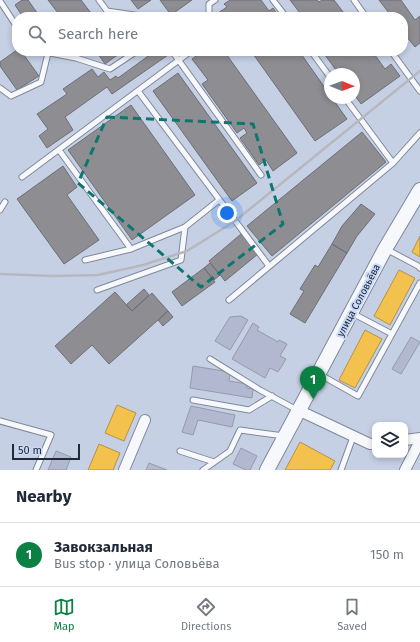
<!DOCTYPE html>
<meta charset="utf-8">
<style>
body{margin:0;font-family:"Fira Sans",sans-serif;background:#f6f6f7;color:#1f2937}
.controls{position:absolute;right:12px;bottom:12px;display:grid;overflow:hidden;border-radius:8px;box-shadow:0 2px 6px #0003}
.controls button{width:36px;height:36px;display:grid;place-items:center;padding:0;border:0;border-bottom:1px solid #e0e1e3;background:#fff;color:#1f2937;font:20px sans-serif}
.compass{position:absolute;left:324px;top:68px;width:36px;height:36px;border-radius:50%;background:#fff;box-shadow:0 2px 6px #0003;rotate:91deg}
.scale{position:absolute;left:12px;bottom:10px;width:68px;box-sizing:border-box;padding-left:4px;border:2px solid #212937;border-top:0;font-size:11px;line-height:14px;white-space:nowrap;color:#212937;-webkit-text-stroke:3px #c8d9f8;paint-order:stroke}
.you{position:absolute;left:227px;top:213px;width:14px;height:14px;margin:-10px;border:3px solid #fff;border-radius:50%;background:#1a73e8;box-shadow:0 0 0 6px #1a73e833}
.badge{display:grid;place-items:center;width:26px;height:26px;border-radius:50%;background:#0b8043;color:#fff;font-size:13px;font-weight:700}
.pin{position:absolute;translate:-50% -33px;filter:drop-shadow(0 1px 2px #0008)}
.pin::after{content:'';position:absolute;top:21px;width:14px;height:12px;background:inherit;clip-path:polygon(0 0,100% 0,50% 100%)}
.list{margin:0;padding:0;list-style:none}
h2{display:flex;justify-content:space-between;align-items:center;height:52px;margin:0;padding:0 16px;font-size:17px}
h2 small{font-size:13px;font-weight:400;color:#747a83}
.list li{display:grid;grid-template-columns:26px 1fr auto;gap:12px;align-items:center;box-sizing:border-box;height:64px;padding:0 16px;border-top:1px solid #e0e1e3}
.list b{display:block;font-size:15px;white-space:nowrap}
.list p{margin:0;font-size:13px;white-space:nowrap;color:#747a83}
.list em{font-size:13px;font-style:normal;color:#747a83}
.icon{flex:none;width:22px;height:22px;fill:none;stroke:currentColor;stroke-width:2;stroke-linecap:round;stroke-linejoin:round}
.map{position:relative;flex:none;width:420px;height:470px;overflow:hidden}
.search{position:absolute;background:#fff;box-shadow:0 2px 6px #0003;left:12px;right:12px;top:12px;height:44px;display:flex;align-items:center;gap:10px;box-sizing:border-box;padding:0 14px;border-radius:16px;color:#747a83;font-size:15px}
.sheet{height:116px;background:#fff}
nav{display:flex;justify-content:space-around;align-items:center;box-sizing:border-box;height:56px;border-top:1px solid #e0e1e3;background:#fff;font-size:11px;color:#747a83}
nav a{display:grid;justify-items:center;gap:2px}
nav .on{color:#0b8043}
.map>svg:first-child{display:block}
.homes{fill:#f2c14e;stroke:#b39347}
.industry{fill:#8d8d92;stroke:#6d6f77}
.building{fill:#b3b8d1;stroke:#959aaa}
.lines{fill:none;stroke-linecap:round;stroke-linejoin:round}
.lane-casing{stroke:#808999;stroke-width:7}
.street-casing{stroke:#808999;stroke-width:12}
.secondary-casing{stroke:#808999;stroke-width:16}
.lane{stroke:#f6f8fb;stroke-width:5}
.street{stroke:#f6f8fb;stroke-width:10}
.secondary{stroke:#f6f8fb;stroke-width:14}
.rail{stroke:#b6b8bd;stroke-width:2.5}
.marked{fill:none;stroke:#0f766e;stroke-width:3;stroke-dasharray:8 5;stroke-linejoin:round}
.labels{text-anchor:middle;stroke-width:4;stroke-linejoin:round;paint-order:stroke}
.street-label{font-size:10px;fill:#212937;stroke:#c8d9f8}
</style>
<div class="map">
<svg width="420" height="470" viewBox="0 0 420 470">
<rect width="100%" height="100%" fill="#c5d0e5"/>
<path class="homes" d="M 420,236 L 420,257 L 412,252 Z
M 399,270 L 415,278 L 390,325 L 374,316 Z
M 365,330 L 382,339 L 355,388 L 339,380 Z
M 117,405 L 136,413 L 124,441 L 105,433 Z
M 300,442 L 335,461 L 330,470 L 285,470 Z
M 99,444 L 120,453 L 113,470 L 88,470 Z"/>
<path class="industry" d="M 22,0 L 28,0 L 40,17 L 23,17 L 15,5 Z
M 48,0 L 81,0 L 94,17 L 61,17 Z
M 131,0 L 151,0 L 138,9 Z
M 160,0 L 192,0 L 171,15 Z
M 230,0 L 261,0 L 269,11 L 273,8 L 279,17 L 220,17 L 218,13 L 227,7 L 224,4 Z
M 290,0 L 317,0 L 319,2 L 322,0 L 334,0 L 347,17 L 303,17 Z
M 379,0 L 401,0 L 415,20 L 420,16 L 420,43 L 415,47 L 403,32 L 403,17 L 392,17 Z
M 17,50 L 17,51 L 21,51 L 39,76 L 17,90 L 0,66 L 0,62 Z
M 96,51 L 123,51 L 105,64 Z
M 149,51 L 165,51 L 168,55 L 112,94 L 107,87 L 65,117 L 73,130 L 47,148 L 39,136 L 48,129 L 37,114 L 67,94 L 63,89 L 92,69 L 98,77 L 104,72 L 110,80 L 116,76 L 118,78 L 151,54 Z
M 203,51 L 224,51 L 297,153 L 273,171 L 266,160 L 259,165 L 240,138 L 247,133 L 244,128 L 237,133 L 202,84 L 208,80 L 192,59 Z
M 251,51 L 299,51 L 330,95 L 330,98 L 332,98 L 347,119 L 315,141 Z
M 322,51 L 372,51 L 385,69 L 391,64 L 400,76 L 361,104 L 354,94 L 354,74 L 339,74 Z
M 178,73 L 257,183 L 232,201 L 153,91 Z
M 131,105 L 195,195 L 132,240 L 68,150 Z
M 362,132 L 386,162 L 272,256 L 247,226 Z
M 63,166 L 77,187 L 67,195 L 99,240 L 64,264 L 17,199 Z
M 361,204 L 375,214 L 357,236 L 347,253 L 332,244 L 342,226 Z
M 241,234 L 258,254 L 225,281 L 209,261 Z
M 332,244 L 347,253 L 305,323 L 290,314 L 304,291 L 300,289 L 315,265 L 318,267 Z
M 210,263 L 220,275 L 214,280 L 204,268 Z
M 204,268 L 215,282 L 182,306 L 172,292 Z
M 144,289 L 149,295 L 132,311 L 126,305 Z
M 115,292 L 132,311 L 152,293 L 168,311 L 109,364 L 92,345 L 71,364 L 55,346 Z
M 168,311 L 173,317 L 163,326 L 158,320 Z"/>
<path class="building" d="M 241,316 L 248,320 L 230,350 L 215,341 L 230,317 Z
M 253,323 L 259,327 L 257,330 L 278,342 L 279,340 L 287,344 L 280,356 L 286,359 L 278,372 L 270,368 L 265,378 L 232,359 Z
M 411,337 L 420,342 L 401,374 L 392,369 Z
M 193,366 L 230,372 L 229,381 L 247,384 L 247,388 L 253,389 L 252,398 L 190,388 Z
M 191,406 L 235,415 L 232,427 L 198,420 L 193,435 L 182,432 Z
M 241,448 L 257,456 L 250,470 L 246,470 L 233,464 Z
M 56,451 L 71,457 L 66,470 L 48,470 Z
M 149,463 L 167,470 L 146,470 Z"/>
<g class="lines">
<defs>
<path id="lane" d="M 99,0 L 107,11 L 148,17
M 273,0 L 286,17
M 354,0 L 366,17
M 0,1 L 17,27
M 209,17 L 209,4 L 215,0
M 40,51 L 76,58 L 110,69 L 137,51
M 172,51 L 261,175
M 311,51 L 330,77
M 391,51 L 420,91
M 0,88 L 11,96 L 41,82 L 48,53
M 138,91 L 269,266
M 345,98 L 393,163
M 59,150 L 131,249
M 22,177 L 191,51
M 0,210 L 5,202
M 386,249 L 418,266 L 420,268
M 85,260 L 131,249 L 185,227 L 219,200
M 97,290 L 181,260 L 185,227
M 229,300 L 393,163 L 420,133
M 352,313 L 392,334
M 210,359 L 260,390 L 297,410
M 319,374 L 358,396 L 420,283
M 193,400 L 249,410 L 272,396
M 0,421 L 51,435 L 36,470
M 180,451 L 214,462
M 203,470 L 230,451 L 240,430 L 284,436
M 341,470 L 353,437"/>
<path id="street" d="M 298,410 L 370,444 L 375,444
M 405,440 L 420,438
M 124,470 L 145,420
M 405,470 L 420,441"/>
<path id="secondary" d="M 267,470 L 385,249 L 420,190"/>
</defs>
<use href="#lane" class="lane-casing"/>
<use href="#street" class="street-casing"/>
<use href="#secondary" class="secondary-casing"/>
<use href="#lane" class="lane"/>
<use href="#street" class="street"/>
<use href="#secondary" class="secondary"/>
<path class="rail" d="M 0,274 L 53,276 L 98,275 L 143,265 L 187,251 L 235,221 L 420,71"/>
</g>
<path class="marked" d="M 107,117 L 253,124 L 283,224 L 201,287 L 78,183 Z"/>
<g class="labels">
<g class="street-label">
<text transform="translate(358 300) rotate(-62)" y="4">улица Соловьёва</text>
</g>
</g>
</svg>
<div class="controls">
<button><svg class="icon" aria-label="layers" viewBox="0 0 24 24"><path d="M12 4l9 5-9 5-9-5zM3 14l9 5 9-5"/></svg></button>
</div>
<svg class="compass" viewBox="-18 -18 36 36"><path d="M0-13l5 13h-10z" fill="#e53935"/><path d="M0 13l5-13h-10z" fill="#747a83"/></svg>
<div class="scale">50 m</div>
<div class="you"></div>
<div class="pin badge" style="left:313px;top:399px">1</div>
<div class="search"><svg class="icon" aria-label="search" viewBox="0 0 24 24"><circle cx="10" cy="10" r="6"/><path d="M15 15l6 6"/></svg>Search here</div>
</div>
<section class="sheet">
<h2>Nearby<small></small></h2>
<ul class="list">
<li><span class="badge">1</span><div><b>Завокзальная</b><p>Bus stop · улица Соловьёва</p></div><em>150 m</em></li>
</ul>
</section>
<nav>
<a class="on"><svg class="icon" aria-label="map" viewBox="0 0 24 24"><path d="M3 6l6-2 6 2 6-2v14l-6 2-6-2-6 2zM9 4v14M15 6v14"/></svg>Map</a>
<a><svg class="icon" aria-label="directions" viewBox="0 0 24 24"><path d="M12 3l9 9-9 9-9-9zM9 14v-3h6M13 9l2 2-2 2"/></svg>Directions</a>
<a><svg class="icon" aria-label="saved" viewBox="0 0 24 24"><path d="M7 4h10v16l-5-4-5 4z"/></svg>Saved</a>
</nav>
